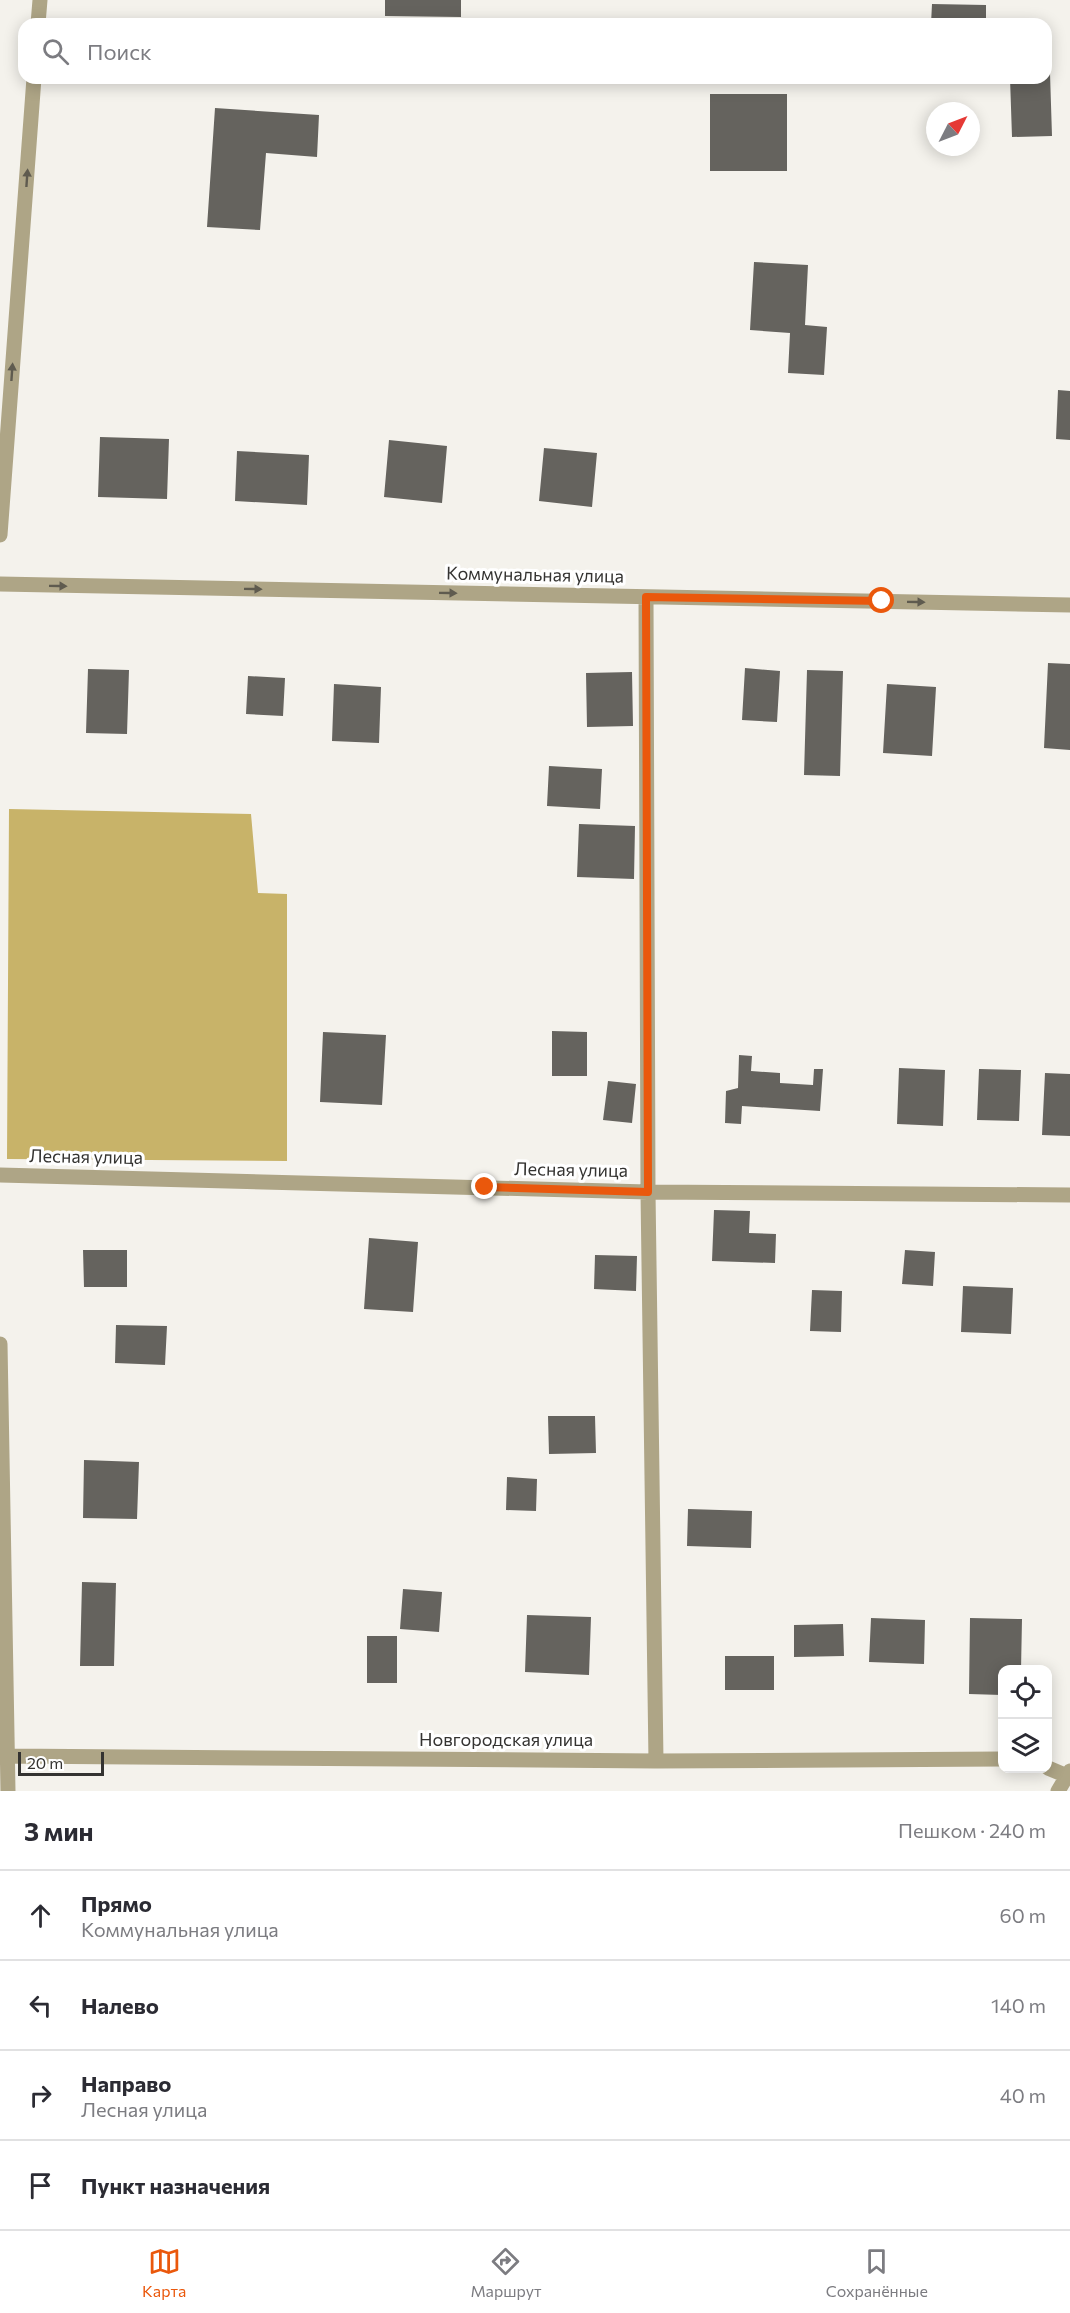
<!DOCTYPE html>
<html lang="ru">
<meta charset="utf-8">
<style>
body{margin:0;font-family:Commissioner,sans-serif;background:#f2f2f3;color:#2b2b33}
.controls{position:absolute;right:18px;bottom:18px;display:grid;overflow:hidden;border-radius:12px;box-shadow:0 3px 15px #0003}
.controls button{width:54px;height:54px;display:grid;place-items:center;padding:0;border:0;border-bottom:2px solid #e1e1e2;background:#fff;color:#2b2b33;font:30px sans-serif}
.compass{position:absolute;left:926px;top:102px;width:54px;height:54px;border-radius:50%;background:#fff;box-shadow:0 3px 15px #0003;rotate:48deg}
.scale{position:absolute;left:18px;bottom:15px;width:86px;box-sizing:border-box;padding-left:6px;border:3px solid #343331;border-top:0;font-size:16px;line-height:21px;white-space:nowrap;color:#343331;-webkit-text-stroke:4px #fff;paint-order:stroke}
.stop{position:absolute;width:18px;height:18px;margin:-14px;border:4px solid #ea580c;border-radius:50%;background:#fff}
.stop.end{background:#ea580c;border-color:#fff;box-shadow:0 2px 6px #0008}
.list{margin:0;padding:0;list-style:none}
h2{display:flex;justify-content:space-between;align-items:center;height:78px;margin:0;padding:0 24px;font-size:26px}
h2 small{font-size:20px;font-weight:400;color:#7c7c81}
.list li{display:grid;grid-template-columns:39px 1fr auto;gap:18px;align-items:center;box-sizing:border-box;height:90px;padding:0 24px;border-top:2px solid #e1e1e2}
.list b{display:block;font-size:22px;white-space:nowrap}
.list p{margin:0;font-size:20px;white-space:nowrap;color:#7c7c81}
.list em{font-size:20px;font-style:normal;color:#7c7c81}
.icon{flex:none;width:33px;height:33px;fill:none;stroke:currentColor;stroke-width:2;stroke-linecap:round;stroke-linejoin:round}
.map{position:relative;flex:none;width:1070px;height:1791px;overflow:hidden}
.search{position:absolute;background:#fff;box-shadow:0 3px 15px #0003;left:18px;right:18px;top:18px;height:66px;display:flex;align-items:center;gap:15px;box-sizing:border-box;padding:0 21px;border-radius:18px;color:#7c7c81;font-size:22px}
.sheet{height:438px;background:#fff}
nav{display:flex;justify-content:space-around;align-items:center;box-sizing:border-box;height:84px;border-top:2px solid #e1e1e2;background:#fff;font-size:16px;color:#7c7c81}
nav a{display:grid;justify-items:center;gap:3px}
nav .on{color:#ea580c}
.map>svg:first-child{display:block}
.forest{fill:#c8b369}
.building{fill:#65635e}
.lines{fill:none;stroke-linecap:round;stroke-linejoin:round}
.minor{stroke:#aea586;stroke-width:15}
.oneway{fill:#5f5b4f}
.route{stroke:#ea580c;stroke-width:8}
.labels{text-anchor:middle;stroke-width:6;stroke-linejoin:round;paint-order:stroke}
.street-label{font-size:18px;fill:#343331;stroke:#fff}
</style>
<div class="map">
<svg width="1070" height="1791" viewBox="0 0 1070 1791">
<rect width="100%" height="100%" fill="#f4f2ec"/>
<path class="forest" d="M 9,809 L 251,814 L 258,893 L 287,894 L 287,1161 L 7,1159 Z"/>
<path class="building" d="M 385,0 L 461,0 L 461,17 L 385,16 Z
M 932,4 L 986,5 L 986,24 L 931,24 Z
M 1046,73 L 1050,73 L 1052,136 L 1012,137 L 1010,78 L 1046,78 Z
M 710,94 L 787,94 L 787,171 L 710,171 Z
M 215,108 L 319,115 L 317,157 L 266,153 L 260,230 L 207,227 Z
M 754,262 L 808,265 L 805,325 L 827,327 L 824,375 L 788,373 L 790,333 L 750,330 Z
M 1058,390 L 1070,391 L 1070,440 L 1056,439 Z
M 100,437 L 169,439 L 167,499 L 98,497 Z
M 389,440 L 447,446 L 442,503 L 384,497 Z
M 544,448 L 597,453 L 592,507 L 539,501 Z
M 237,451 L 309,455 L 307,505 L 235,501 Z
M 1048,663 L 1070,664 L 1070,750 L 1044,748 Z
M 745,668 L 780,671 L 777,722 L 742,720 Z
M 88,669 L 129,670 L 127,734 L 86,733 Z
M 807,670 L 843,671 L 840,776 L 804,775 Z
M 632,672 L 633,726 L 587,727 L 586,673 Z
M 248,676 L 285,678 L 283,716 L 246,714 Z
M 334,684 L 381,687 L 379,743 L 332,741 Z
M 887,684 L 936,687 L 932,756 L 883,753 Z
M 549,766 L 602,769 L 600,809 L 547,806 Z
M 579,824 L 635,826 L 634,879 L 577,877 Z
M 552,1031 L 587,1032 L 587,1076 L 552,1076 Z
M 323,1032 L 386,1035 L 382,1105 L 320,1102 Z
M 739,1055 L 752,1056 L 751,1071 L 780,1073 L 780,1083 L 813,1085 L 814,1069 L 823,1069 L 820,1111 L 742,1106 L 741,1124 L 725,1123 L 726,1091 L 738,1088 Z
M 899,1068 L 945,1070 L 943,1126 L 897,1124 Z
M 979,1069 L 1021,1070 L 1019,1121 L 977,1120 Z
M 1045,1073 L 1070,1074 L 1070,1136 L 1042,1135 Z
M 608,1081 L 636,1084 L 632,1123 L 603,1120 Z
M 714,1210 L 750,1211 L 749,1233 L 776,1234 L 775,1263 L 712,1261 Z
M 369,1238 L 418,1242 L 413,1312 L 364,1309 Z
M 83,1250 L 127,1250 L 127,1287 L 84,1287 Z
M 905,1250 L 935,1252 L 933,1286 L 902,1284 Z
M 595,1255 L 637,1256 L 636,1291 L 594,1289 Z
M 963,1286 L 1013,1288 L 1011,1334 L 961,1332 Z
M 812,1290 L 842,1291 L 841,1332 L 810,1331 Z
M 116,1325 L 167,1326 L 165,1365 L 115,1363 Z
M 548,1416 L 595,1416 L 596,1453 L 549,1454 Z
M 84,1460 L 139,1462 L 137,1519 L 83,1518 Z
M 507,1477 L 537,1479 L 536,1511 L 506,1510 Z
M 688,1509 L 752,1511 L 751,1548 L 687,1546 Z
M 82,1582 L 116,1583 L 114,1666 L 80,1666 Z
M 403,1589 L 442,1592 L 439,1632 L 400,1629 Z
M 527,1615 L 591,1617 L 589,1675 L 525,1672 Z
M 871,1618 L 925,1620 L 924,1664 L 869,1662 Z
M 970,1618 L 1022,1619 L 1021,1670 L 1002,1670 L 1002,1695 L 969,1694 Z
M 843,1624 L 844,1656 L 794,1657 L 794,1625 Z
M 367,1636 L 397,1636 L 397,1683 L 367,1683 Z
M 725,1656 L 774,1656 L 774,1690 L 725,1690 Z"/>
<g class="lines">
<path class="minor" d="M 38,24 L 40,0
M 0,535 L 34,78
M 0,584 L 1070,605
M 646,597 L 648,1192 L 656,1761
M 0,1175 L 648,1192 L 1070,1195
M 0,1344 L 8,1791
M 9,1756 L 656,1761 L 1002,1759
M 1048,1768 L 1067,1776
M 1058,1791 L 1070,1771"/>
</g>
<defs><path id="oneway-solid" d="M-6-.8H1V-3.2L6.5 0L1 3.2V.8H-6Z" transform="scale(1.5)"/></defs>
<g class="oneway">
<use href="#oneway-solid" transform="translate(27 178) rotate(-86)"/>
<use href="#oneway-solid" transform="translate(12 372) rotate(-86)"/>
<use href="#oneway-solid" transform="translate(58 586) rotate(1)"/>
<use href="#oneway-solid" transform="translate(253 589) rotate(1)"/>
<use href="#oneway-solid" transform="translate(448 593) rotate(1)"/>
<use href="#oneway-solid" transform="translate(916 602) rotate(1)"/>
</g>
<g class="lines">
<path class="route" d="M 485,1187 L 648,1192 L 646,597 L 882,601"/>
</g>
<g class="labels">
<g class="street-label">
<text transform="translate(535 575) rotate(1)" y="6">Коммунальная улица</text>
<text transform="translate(86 1157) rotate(1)" y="6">Лесная улица</text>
<text transform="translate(571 1170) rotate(1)" y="6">Лесная улица</text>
<text x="506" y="1746">Новгородская улица</text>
</g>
</g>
</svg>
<div class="controls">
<button><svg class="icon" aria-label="locate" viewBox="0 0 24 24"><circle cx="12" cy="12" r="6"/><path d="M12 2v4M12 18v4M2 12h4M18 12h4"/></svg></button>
<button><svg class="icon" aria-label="layers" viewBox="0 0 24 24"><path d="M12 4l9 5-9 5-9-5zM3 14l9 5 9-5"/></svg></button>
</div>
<svg class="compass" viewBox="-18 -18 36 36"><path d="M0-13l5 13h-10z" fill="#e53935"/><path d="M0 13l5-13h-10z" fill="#7c7c81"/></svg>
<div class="scale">20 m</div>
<div class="stop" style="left:882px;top:601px"></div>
<div class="stop end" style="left:485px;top:1187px"></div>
<div class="search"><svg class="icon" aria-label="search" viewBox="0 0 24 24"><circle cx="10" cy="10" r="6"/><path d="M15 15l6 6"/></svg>Поиск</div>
</div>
<section class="sheet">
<h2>3 мин<small>Пешком · 240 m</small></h2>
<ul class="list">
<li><svg class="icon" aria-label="ahead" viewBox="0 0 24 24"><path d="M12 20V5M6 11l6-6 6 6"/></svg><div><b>Прямо</b><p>Коммунальная улица</p></div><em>60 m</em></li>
<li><svg class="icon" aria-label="left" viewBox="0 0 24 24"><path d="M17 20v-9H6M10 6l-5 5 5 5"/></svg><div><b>Налево</b></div><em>140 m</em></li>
<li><svg class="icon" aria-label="right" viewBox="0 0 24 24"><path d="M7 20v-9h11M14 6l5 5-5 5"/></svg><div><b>Направо</b><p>Лесная улица</p></div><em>40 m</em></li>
<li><svg class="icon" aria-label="arrive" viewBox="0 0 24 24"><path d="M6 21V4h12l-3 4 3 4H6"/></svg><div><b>Пункт назначения</b></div></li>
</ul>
</section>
<nav>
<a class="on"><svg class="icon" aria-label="map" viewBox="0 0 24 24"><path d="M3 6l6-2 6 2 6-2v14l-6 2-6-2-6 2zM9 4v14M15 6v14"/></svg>Карта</a>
<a><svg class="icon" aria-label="directions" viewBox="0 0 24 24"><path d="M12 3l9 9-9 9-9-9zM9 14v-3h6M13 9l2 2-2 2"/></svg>Маршрут</a>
<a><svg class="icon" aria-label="saved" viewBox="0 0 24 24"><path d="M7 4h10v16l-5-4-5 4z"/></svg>Сохранённые</a>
</nav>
